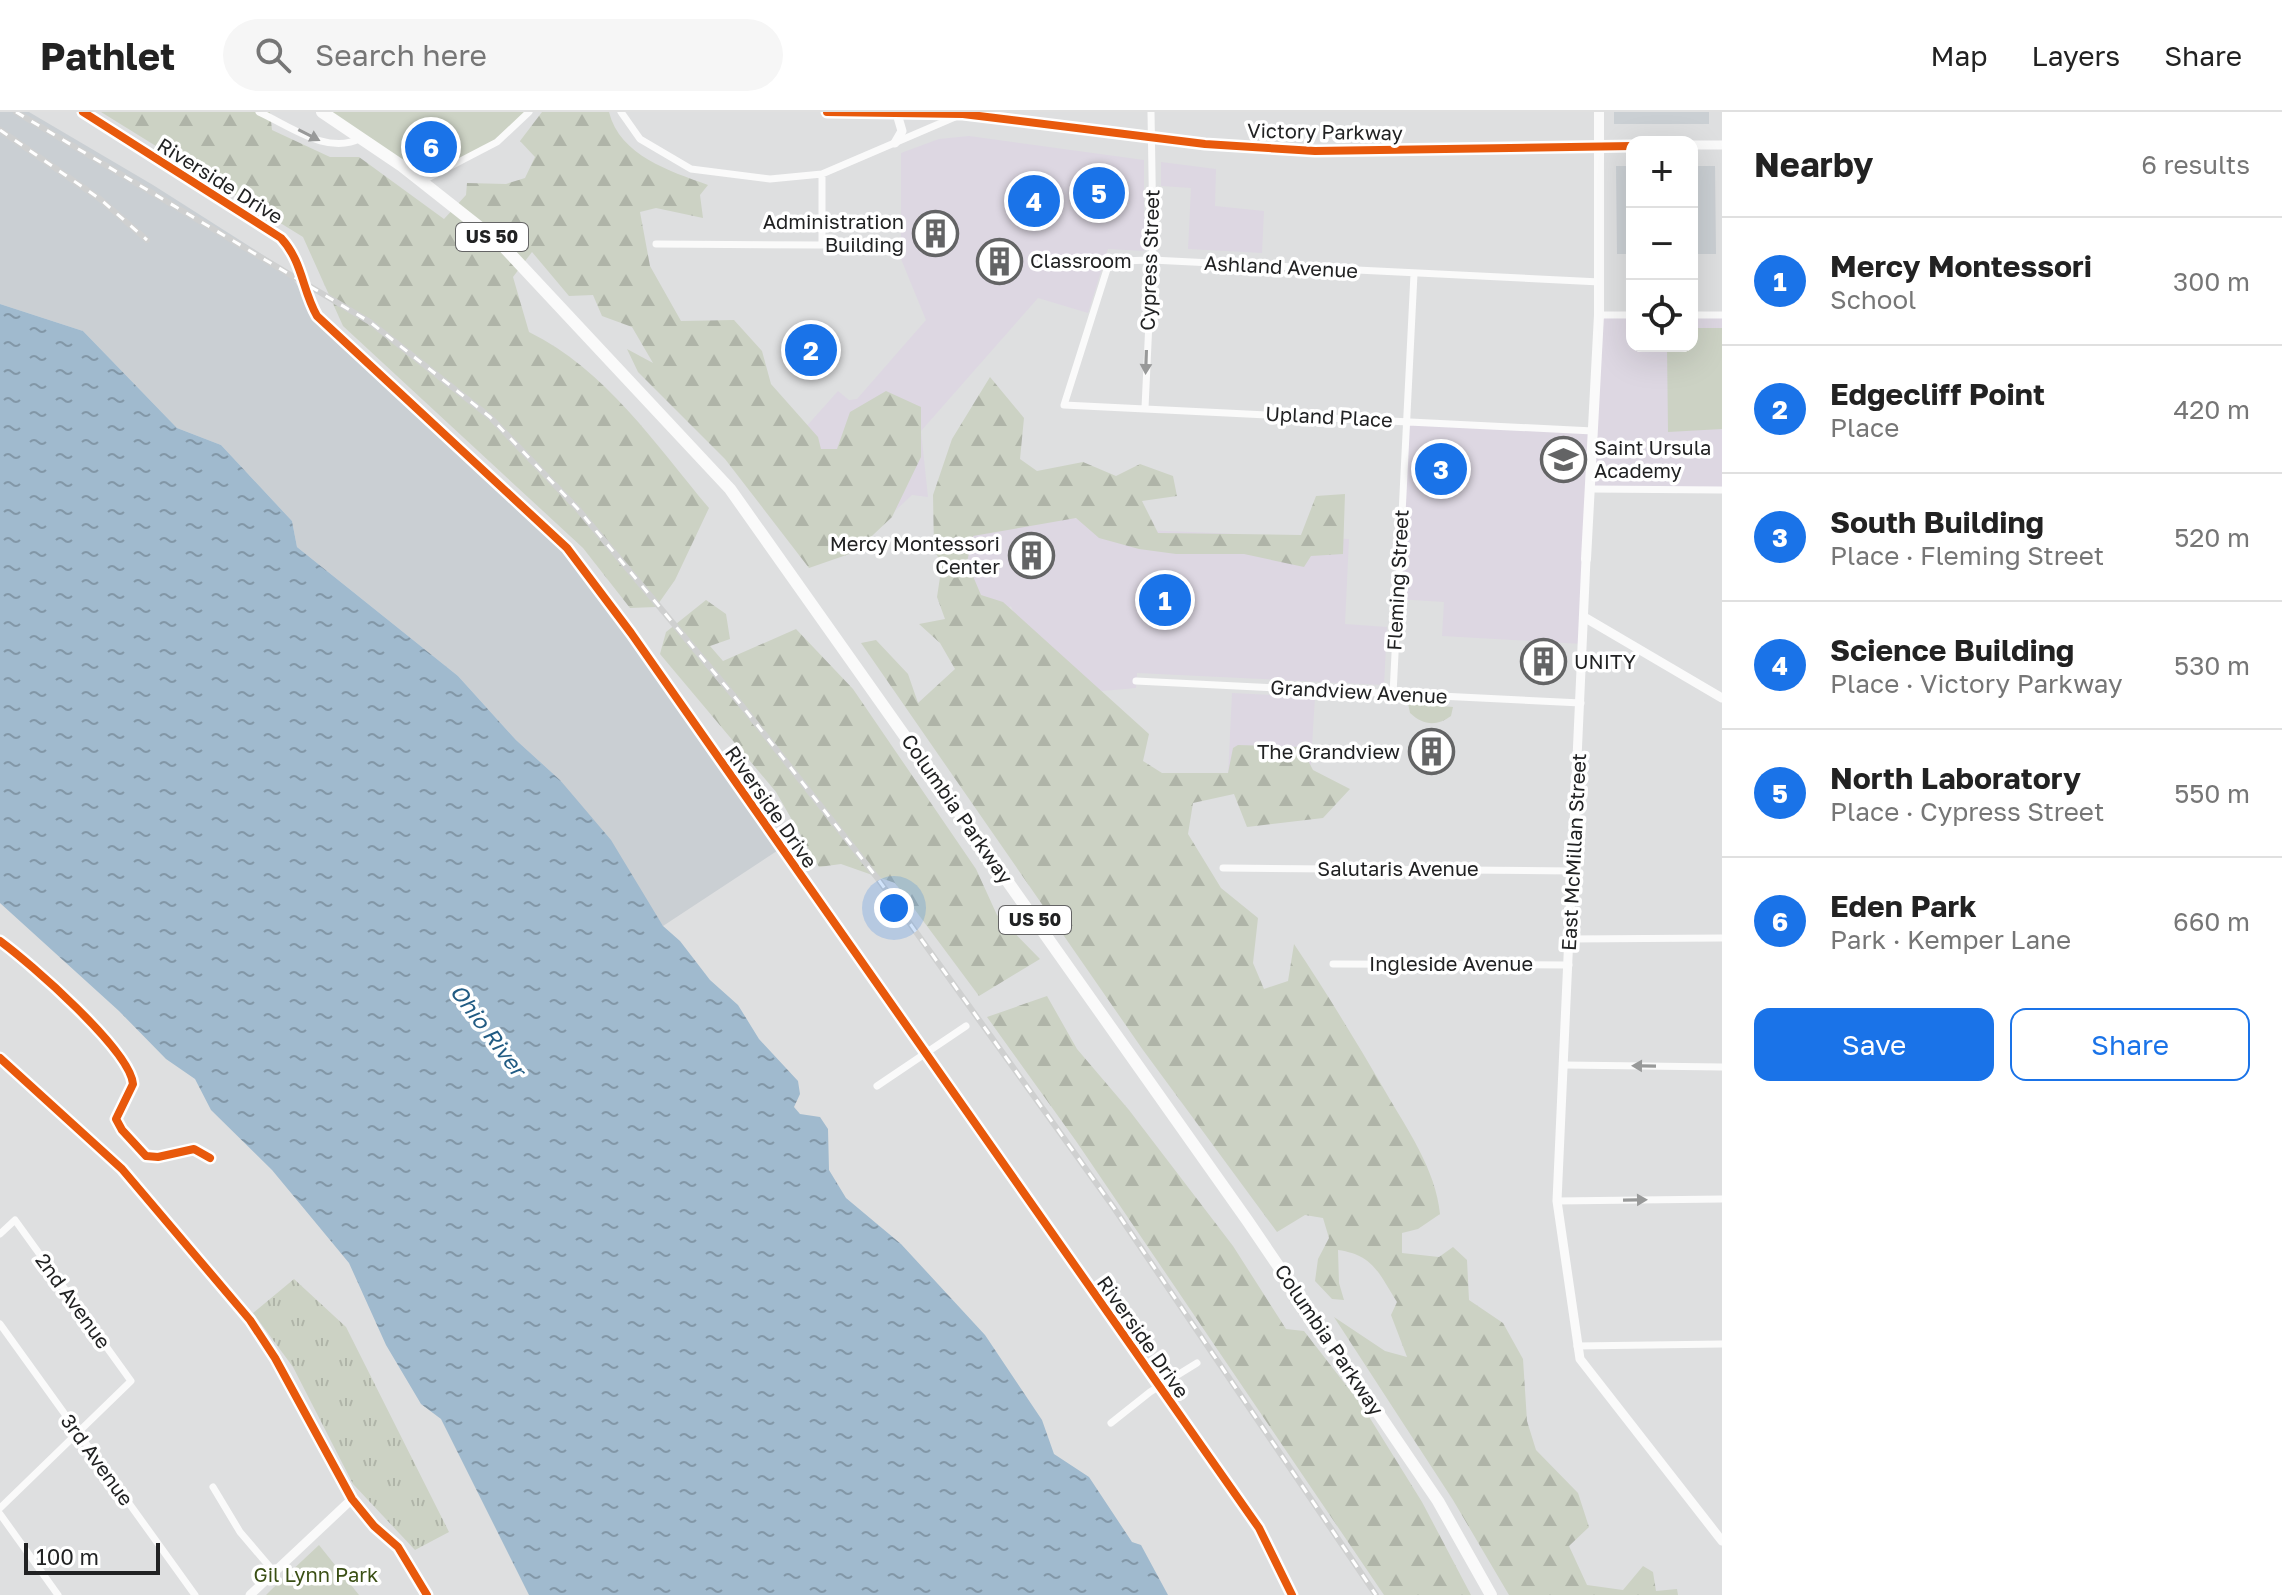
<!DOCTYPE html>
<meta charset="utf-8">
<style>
body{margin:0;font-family:"Golos Text",sans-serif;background:#f6f6f6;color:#222}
.controls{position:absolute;right:24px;top:24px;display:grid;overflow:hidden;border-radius:16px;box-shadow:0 8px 32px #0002}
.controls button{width:72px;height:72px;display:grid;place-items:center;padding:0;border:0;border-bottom:2px solid #e0e0e0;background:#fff;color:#222;font:40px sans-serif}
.scale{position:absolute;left:24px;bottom:20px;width:136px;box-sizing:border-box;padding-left:8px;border:4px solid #212223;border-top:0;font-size:22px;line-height:28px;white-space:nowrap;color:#212223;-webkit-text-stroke:6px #fff;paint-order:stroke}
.you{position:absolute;left:894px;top:796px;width:28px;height:28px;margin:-20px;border:6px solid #fff;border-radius:50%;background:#1a73e8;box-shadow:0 0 0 12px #1a73e833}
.badge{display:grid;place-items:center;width:52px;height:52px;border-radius:50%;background:#1a73e8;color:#fff;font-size:26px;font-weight:700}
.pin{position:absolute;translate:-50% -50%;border:4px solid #fff;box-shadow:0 2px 8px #0006}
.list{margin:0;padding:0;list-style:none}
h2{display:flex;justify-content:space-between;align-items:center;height:104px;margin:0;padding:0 32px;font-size:34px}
h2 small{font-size:26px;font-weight:400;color:#767676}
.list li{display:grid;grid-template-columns:52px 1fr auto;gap:24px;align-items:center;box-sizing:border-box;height:128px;padding:0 32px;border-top:2px solid #e0e0e0}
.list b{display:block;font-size:30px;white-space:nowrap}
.list p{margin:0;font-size:26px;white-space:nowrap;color:#767676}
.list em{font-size:26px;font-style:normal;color:#767676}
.actions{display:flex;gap:16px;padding:24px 32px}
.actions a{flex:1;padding:18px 0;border:2px solid #1a73e8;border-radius:16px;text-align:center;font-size:28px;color:#1a73e8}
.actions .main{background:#1a73e8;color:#fff}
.icon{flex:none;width:44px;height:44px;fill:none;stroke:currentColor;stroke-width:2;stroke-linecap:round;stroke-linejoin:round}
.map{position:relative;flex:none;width:1722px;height:1483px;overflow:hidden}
header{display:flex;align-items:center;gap:48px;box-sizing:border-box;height:112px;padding:0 40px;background:#fff;border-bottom:2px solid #e0e0e0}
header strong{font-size:38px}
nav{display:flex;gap:44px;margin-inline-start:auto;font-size:28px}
.search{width:560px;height:72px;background:#f6f6f6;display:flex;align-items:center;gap:20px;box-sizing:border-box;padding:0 28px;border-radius:44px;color:#767676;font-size:30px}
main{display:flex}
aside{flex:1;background:#fff}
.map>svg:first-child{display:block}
.built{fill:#cacfd3}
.education{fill:#ddd7e2}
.grass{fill:url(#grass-tufts)}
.forest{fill:url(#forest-firs)}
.park{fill:#ccd2c4}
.water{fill:url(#water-ripples)}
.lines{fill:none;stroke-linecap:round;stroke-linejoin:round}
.minor{stroke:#fafafa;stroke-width:7}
.tertiary{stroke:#fafafa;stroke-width:9}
.secondary{stroke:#fafafa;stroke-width:10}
.primary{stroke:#fafafa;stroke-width:11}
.trunk{stroke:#fafafa;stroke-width:12}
.rail-casing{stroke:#cfd0d0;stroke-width:6}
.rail{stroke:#fff;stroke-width:3;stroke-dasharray:9;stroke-linecap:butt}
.cycleway-casing{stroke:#fff;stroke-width:13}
.cycleway{stroke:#e8590c;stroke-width:8}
.oneway{fill:#989999}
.labels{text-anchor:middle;stroke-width:7;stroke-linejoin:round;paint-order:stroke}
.shield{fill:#fff;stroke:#646465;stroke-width:2}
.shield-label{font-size:18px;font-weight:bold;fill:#212223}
.street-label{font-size:20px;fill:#212223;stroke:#fff}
.poi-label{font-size:20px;fill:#212223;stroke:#fff;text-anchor:end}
.park-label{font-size:20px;fill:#3a4f14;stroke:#fff}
.water-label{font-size:22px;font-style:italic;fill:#215b83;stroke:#fff}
</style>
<header>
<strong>Pathlet</strong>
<div class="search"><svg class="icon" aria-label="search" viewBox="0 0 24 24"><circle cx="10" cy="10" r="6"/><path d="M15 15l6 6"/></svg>Search here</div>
<nav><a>Map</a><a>Layers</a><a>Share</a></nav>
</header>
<main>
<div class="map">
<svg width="1722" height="1483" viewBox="0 0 1722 1483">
<defs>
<pattern id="grass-tufts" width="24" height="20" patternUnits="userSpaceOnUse" patternTransform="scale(2)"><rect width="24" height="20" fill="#ccd2c4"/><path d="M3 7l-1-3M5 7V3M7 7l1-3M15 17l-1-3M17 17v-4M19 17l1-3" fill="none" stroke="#afb4a8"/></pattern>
<pattern id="forest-firs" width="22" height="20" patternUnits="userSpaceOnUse" patternTransform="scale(2)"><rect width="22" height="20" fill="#ccd2c4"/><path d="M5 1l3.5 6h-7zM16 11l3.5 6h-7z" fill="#afb4a8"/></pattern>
<pattern id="water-ripples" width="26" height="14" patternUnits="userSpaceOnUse" patternTransform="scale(2)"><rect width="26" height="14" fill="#a0bace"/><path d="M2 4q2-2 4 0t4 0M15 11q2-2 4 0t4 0" fill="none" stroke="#8297a7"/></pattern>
</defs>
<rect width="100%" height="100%" fill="#dedfe0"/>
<path class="built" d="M 0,0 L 29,0 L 153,73 L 288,159 L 309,191 L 567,436 L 780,737 L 663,814 L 560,668 L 516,628 L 458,564 L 297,435 L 292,409 L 221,333 L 177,316 L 83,219 L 0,192 Z
M 1614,0 L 1709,0 L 1709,12 L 1614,12 Z
M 1616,54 L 1632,54 L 1632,142 L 1617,142 Z
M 1692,54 L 1715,54 L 1716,142 L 1692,142 Z"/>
<path class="education" d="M 969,24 L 1144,48 L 1144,139 L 1108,137 L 1088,201 L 1038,186 L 921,319 L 928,385 L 912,383 L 850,441 L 837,423 L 753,374 L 838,279 L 849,288 L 857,287 L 926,208 L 901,147 L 901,41 L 939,27 Z
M 1161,50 L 1216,57 L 1215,94 L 1264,99 L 1262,141 L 1188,137 L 1191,76 L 1161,74 Z
M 1599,203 L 1632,203 L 1632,234 L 1692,234 L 1692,203 L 1722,203 L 1722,378 L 1590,377 L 1583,532 L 1442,524 L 1444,490 L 1397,487 L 1406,309 L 1593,319 Z
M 965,388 L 1144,418 L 1349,427 L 1345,512 L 1387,515 L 1384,573 L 1137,561 L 1136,576 L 1046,584 L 1011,494 L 1005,499 L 972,483 L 945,410 Z
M 1232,581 L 1315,585 L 1310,668 L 1228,664 Z"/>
<path class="grass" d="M 1408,591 L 1453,595 L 1451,604 C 1436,615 1423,613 1410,601 Z
M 294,1167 L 346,1215 L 449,1420 L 415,1438 L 353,1372 L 293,1255 L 253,1201 Z"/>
<path class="forest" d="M 101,0 L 270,0 L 272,18 L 330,45 L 359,45 L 444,107 L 466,83 L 467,71 L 506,72 L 525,66 L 535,45 L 520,29 L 542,0 L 609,0 C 620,44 670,59 708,73 L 700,83 L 703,106 L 656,96 L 640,100 L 650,154 L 681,209 L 734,208 L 762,239 L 771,272 L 818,325 L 821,337 L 837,337 L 850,300 L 886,279 L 921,295 L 921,345 L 892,405 L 855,440 L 809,456 L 725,347 L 638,260 L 627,237 L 653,251 L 632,215 L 602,204 L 593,183 L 569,184 L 532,140 L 513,165 L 529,220 C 606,258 655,332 709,396 L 675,468 L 656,495 L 630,496 L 583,436 L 343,214 L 303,125 Z
M 990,265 L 1024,306 L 1020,347 L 1037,359 L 1083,350 L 1116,364 L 1140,352 L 1173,364 L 1177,384 L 1142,389 L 1158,421 L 1301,423 L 1316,384 L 1345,382 L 1343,442 L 1311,444 L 1304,455 L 1244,442 L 1176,442 L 1139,437 L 1099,426 L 1076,406 L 973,424 L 967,450 L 981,483 L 1003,490 L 1149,622 L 1143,649 L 1162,661 L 1228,661 L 1233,636 L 1238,633 L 1301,635 L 1313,658 L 1350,677 L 1323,706 L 1247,715 L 1234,682 L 1193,691 L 1188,722 L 1221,776 L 1258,806 L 1253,851 L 1264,877 L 1288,869 L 1294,832 C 1326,880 1356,929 1385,979 C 1407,1017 1436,1058 1440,1102 L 1418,1117 L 1402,1121 L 1402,1141 L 1439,1145 L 1453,1135 L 1467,1148 L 1469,1188 L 1503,1211 L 1523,1247 L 1527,1309 L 1536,1338 L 1578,1381 L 1589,1415 L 1569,1434 L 1587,1473 L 1623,1478 L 1643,1454 L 1653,1460 L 1656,1479 L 1677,1477 L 1678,1483 L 1509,1483 L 1453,1388 L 1334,1205 L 1385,1239 L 1407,1245 L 1391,1203 L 1397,1190 C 1379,1162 1374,1143 1338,1138 L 1339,1171 L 1344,1188 L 1332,1187 L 1315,1169 L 1318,1147 L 1329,1126 L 1323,1106 L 1305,1103 L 1277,1120 L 1143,938 L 861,531 L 876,528 L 908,562 L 918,591 L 955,557 L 940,531 L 919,512 L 945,507 L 937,485 L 942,452 L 934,438 L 933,383 L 952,327 Z
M 706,488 L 726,502 L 730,527 L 710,534 L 723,549 L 796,517 L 853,577 L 976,757 L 997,803 L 1040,847 L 979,884 L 895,771 L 841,752 L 819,755 L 776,680 L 660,542 L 666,520 Z
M 1047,884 L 1077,937 L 1129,998 L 1233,1134 L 1286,1217 L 1304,1219 L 1363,1295 L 1422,1390 L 1471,1483 L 1384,1483 L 1076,1029 L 987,905 Z"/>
<path class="park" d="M 322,0 L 529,0 L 512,18 L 422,69 Z
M 1692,216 L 1722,216 L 1722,317 L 1668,320 L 1667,234 L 1692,234 Z
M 319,1433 L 359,1483 L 266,1483 L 271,1478 Z"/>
<path class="water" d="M 0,192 L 83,219 L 177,316 L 221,333 L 292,409 L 297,435 L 458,564 L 516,628 L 560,668 L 611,728 L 663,814 L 680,829 L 710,868 L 738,893 L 759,927 L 798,969 L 800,982 L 794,995 L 800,1002 L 820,1005 L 828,1017 L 829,1058 L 846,1086 L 901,1132 L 985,1223 L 1042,1308 L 1054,1342 L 1089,1365 L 1132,1430 L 1141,1433 L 1168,1483 L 529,1483 L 441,1307 L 421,1292 L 386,1233 L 349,1151 L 272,1058 L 211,998 L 195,967 L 166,947 L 119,899 L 0,791 Z"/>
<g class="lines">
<path class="minor" d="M 259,0 C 290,14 328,44 361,26
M 621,0 L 640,27 L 691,57 L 770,67 L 822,62 L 962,2
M 422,69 L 497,30 L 529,0
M 656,132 L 822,133 L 822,62
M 1599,203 L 1632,203
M 1692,203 L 1722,203
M 1145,296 L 1153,123 L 1151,0
M 1593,319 L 1064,293 L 1108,154 L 1119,149 L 1152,148 L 1600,170
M 1590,377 L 1722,378
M 1136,569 L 1581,591
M 1393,582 L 1414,162
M 1223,756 L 1573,759
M 1570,827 L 1722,826
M 1333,852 L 1569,853
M 0,946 L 122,1057 L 250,1208 L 275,1246 L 352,1387 L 374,1414 L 398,1435 L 427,1483
M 1565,953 L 1722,955
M 877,974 L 966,914
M 1557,1089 L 1722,1087
M 0,1122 L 15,1108 L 131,1269 L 0,1396
M 0,1212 L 195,1483
M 1577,1234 L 1722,1232
M 1111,1311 L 1150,1280 L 1197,1251
M 213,1375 L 240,1420 L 275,1461
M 0,1402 L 58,1483"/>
<path class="tertiary" d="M 827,0 L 963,2 L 1205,32 L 1315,39 L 1632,34
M 895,31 L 902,19 L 897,2
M 1692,33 L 1722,33
M 1586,447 L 1557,1089 L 1580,1247 L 1722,1429
M 1584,505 L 1722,586
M 250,1483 L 352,1387"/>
<path class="secondary" d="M 1586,447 L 1599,203 L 1599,0"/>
<path class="primary" d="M 83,0 L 281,126 C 303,150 302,178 317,204 L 567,436 L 631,521 L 1259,1416 L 1292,1483"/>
<path class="trunk" d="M 322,0 L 402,54 L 502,133 L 730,377 L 1247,1108 L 1438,1389 L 1491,1483"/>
<defs>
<path id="rail" d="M 16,0 L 370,210 L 490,305 L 577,396 L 743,595 L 878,767 L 1114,1096 L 1376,1483
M 0,18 L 100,87 L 147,128"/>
</defs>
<use href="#rail" class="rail-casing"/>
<use href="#rail" class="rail"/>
<defs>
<path id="cycleway" d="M 83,0 L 281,126 C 303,150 302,178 317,204 L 567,436 L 631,521 L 1259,1416 L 1292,1483
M 827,0 L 963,2 L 1205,32 L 1315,39 L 1632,34
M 0,829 C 30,851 130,938 133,972 L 116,1007 L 122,1018 L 146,1044 L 158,1045 L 194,1037 L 210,1046
M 0,946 L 122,1057 L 250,1208 L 275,1246 L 352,1387 L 374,1414 L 398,1435 L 427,1483"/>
</defs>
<use href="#cycleway" class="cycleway-casing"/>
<use href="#cycleway" class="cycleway"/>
</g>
<defs><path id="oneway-solid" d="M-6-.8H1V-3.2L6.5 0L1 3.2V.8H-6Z" transform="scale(2)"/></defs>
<g class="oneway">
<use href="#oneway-solid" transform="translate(309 23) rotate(27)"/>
<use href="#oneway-solid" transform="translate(1146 250) rotate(92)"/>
<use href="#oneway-solid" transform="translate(1644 954) rotate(-179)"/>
<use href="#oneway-solid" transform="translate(1635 1088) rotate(-1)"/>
</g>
<defs>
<symbol id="building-ring" viewBox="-11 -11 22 22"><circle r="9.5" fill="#fff" stroke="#636465" stroke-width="1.5"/><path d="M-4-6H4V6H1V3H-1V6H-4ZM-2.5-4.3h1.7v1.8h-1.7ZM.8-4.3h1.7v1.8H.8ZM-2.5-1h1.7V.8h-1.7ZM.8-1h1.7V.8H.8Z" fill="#636465"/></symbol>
<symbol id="school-ring" viewBox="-11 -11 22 22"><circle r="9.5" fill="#fff" stroke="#636465" stroke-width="1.5"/><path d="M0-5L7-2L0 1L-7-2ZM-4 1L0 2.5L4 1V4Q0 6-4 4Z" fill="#636465"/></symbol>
</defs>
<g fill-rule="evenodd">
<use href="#building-ring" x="910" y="96" width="51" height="51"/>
<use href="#building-ring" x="974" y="124" width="51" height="51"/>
<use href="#school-ring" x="1538" y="322" width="51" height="51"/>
<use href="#building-ring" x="1006" y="418" width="51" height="51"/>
<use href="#building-ring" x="1518" y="524" width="51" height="51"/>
<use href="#building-ring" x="1406" y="614" width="51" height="51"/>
</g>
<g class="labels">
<g class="shield">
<rect x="456" y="111" width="72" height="28" rx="6"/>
<rect x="999" y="794" width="72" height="28" rx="6"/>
</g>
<g class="shield-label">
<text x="492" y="131">US 50</text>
<text x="1035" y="814">US 50</text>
</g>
<g class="street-label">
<text transform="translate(1325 20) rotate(1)" y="7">Victory Parkway</text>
<text transform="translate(220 69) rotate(32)" y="7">Riverside Drive</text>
<text transform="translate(1150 148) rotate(-88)" y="7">Cypress Street</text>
<text transform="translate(1281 155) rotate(3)" y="7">Ashland Avenue</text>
<text transform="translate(1329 305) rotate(3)" y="7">Upland Place</text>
<text transform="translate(1398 468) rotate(-87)" y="7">Fleming Street</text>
<text transform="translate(1359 580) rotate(3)" y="7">Grandview Avenue</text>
<text transform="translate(771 695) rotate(55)" y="7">Riverside Drive</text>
<text transform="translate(957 697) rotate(55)" y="7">Columbia Parkway</text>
<text transform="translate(1574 740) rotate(-87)" y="7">East McMillan Street</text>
<text x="1398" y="764">Salutaris Avenue</text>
<text x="1451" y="859">Ingleside Avenue</text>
<text transform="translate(73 1189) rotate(54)" y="7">2nd Avenue</text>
<text transform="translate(1143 1225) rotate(55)" y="7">Riverside Drive</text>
<text transform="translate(1329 1228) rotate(56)" y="7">Columbia Parkway</text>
<text transform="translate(97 1348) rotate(54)" y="7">3rd Avenue</text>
</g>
<g class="poi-label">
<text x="904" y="117">Administration<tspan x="904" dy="23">Building</tspan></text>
<text x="1030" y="156" text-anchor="start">Classroom</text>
<text x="1594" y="343" text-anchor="start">Saint Ursula<tspan x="1594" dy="23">Academy</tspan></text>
<text x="1000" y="439">Mercy Montessori<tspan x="1000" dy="23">Center</tspan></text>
<text x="1574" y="557" text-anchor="start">UNITY</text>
<text x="1400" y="647">The Grandview</text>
</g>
<g class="park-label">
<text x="316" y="1470">Gil Lynn Park</text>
</g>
<g class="water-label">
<text transform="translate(488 918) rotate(53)" y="8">Ohio River</text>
</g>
</g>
</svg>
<div class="controls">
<button>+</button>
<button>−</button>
<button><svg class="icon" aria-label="locate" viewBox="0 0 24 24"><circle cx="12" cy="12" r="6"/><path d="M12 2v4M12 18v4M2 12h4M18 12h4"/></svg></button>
</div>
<div class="scale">100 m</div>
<div class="you"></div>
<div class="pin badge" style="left:1165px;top:488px">1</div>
<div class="pin badge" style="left:811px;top:238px">2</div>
<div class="pin badge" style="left:1441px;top:357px">3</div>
<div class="pin badge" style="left:1034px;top:89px">4</div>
<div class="pin badge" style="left:1099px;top:81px">5</div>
<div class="pin badge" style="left:431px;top:35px">6</div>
</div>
<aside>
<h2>Nearby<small>6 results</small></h2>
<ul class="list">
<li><span class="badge">1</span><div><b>Mercy Montessori</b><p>School</p></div><em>300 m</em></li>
<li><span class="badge">2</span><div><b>Edgecliff Point</b><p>Place</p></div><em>420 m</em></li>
<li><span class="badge">3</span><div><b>South Building</b><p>Place · Fleming Street</p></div><em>520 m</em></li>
<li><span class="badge">4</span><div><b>Science Building</b><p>Place · Victory Parkway</p></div><em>530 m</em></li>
<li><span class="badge">5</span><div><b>North Laboratory</b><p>Place · Cypress Street</p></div><em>550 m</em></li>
<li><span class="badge">6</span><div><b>Eden Park</b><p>Park · Kemper Lane</p></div><em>660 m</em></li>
</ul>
<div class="actions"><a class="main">Save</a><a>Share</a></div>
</aside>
</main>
